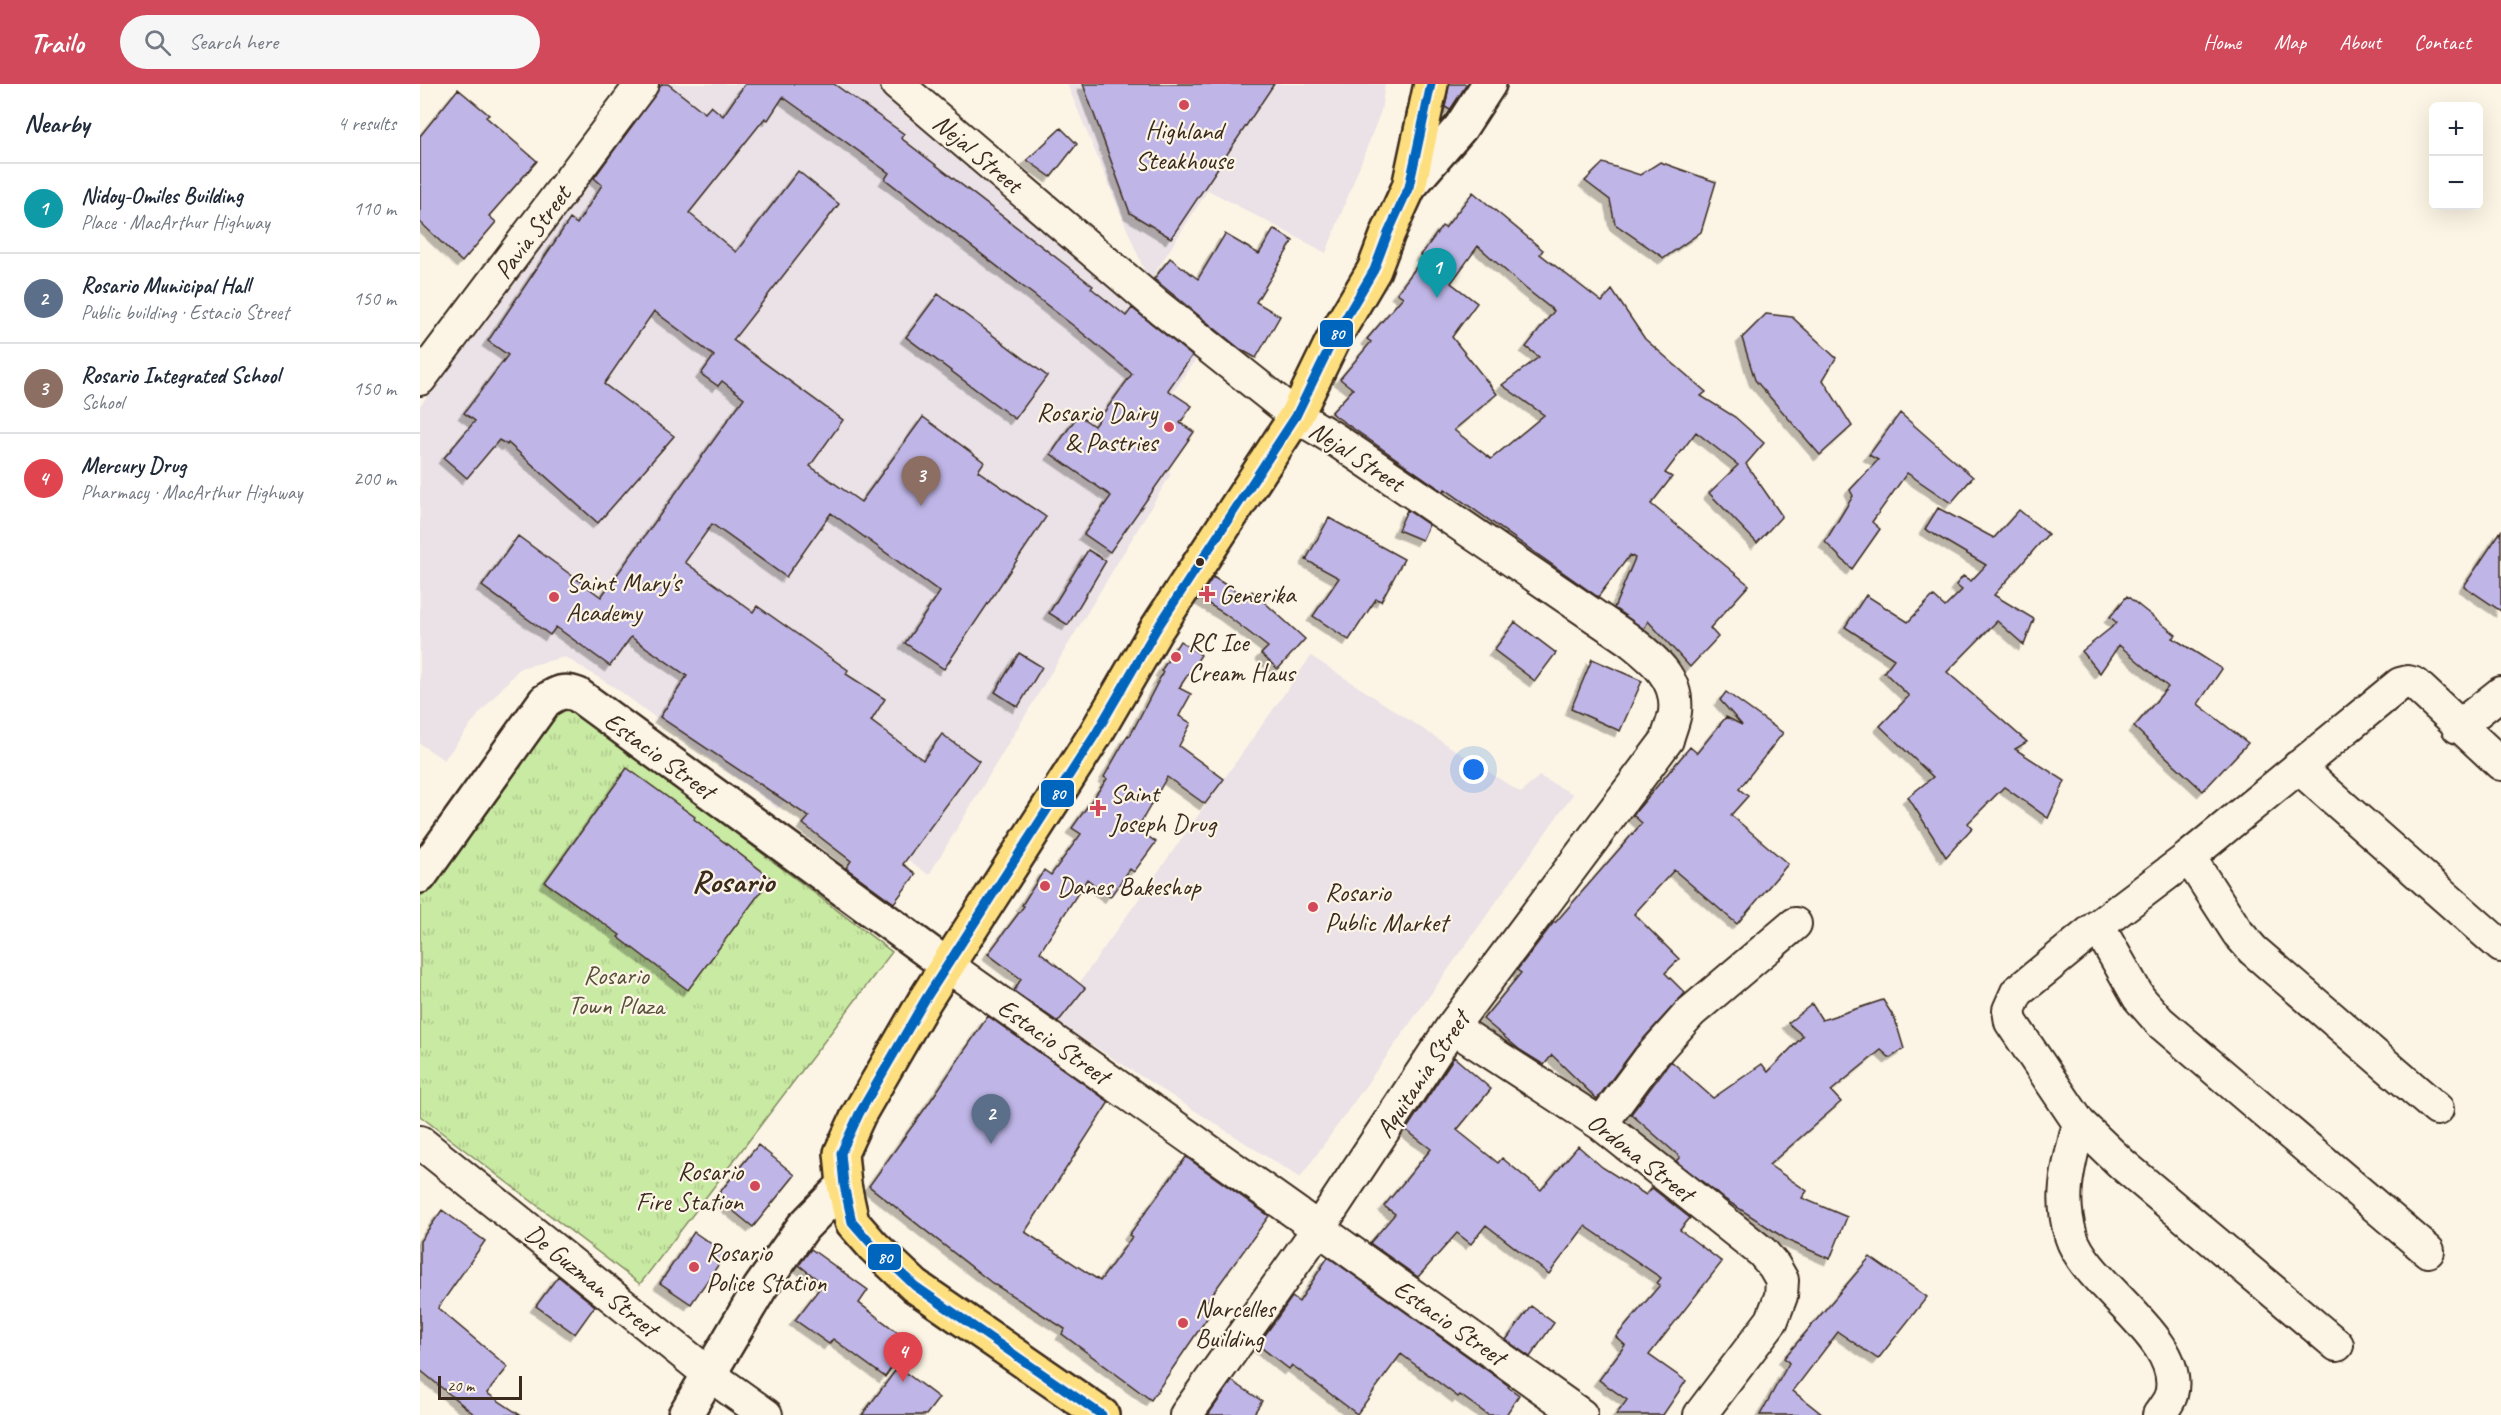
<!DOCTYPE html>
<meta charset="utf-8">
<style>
body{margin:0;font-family:Caveat,sans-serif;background:#f6f6f7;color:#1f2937}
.controls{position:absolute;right:18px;top:18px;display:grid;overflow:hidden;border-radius:9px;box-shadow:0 6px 24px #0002}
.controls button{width:54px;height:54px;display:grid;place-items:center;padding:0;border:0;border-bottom:2px solid #e0e1e3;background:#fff;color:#1f2937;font:30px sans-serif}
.scale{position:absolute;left:18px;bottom:15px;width:84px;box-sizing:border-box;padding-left:6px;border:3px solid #3b2a1e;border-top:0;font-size:16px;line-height:21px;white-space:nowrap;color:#3b2a1e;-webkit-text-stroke:4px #fcf5e5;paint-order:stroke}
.you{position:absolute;left:1054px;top:686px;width:21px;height:21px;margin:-15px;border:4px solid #fff;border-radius:50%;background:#1a73e8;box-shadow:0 0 0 9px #1a73e833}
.badge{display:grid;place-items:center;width:39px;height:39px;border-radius:50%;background:#d1495b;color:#fff;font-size:20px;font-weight:700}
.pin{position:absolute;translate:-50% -50px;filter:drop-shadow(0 2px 3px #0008)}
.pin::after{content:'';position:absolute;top:32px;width:21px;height:18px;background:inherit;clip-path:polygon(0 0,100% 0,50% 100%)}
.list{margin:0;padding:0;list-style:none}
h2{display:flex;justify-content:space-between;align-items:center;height:78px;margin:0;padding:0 24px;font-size:26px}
h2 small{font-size:20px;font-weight:400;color:#747a83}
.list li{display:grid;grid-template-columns:39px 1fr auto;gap:18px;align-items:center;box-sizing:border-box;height:90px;padding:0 24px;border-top:2px solid #e0e1e3}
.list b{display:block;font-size:22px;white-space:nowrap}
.list p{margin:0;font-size:20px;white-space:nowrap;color:#747a83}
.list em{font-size:20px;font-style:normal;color:#747a83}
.icon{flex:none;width:33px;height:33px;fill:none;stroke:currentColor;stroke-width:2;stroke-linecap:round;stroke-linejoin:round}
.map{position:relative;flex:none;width:2081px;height:1331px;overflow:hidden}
header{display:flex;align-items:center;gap:36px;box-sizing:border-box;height:84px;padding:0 30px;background:#d1495b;color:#fff}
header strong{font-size:28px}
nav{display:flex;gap:33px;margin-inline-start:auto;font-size:21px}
.search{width:420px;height:54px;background:#f6f6f7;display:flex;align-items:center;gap:15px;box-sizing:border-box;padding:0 21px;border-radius:33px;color:#747a83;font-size:22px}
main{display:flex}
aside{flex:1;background:#fff}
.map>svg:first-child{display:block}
.built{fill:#eae2e6}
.park{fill:url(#park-tufts);stroke:#828a60;stroke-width:1.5}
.building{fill:#bfb6e7;stroke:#3b2a1e;stroke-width:1.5;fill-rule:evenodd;filter:url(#shadow)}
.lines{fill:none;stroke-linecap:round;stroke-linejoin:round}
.minor-casing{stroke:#3b2a1e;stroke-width:36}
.tertiary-casing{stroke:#3b2a1e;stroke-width:38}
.secondary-casing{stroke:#3b2a1e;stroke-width:38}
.trunk-casing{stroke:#3b2a1e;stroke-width:38}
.minor{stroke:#fcf5e5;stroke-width:32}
.tertiary{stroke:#fcf5e5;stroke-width:33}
.secondary{stroke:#fcf5e5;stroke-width:33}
.trunk{stroke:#fedf80;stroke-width:33}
.bus-1-casing{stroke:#fcf5e5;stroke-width:14}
.bus-1{stroke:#0065bd;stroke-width:9}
.poi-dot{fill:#d1495b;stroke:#fcf5e5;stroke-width:2}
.bus-dot{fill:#3b2a1e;stroke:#fcf5e5;stroke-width:2}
.labels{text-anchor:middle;stroke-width:4.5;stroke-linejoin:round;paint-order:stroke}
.poi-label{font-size:26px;fill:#3b2a1e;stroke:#fcf5e5;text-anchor:start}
.street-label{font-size:26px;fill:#3b2a1e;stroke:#fcf5e5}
.park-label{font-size:26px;fill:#575039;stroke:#fcf5e5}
.district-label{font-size:32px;font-weight:bold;fill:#3b2a1e;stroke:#fcf5e5}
.line-badge{stroke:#fcf5e5;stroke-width:2}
.badge-label{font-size:16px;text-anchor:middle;font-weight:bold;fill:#fff}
</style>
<header>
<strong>Trailo</strong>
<div class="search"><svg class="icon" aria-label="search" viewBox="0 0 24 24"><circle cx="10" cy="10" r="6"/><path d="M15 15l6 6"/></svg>Search here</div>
<nav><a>Home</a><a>Map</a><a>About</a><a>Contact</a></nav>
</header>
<main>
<aside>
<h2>Nearby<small>4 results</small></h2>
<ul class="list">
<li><span class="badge" style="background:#0f9aa8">1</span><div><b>Nidoy-Omiles Building</b><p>Place · MacArthur Highway</p></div><em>110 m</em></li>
<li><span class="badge" style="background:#5c6f8a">2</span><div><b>Rosario Municipal Hall</b><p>Public building · Estacio Street</p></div><em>150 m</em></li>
<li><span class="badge" style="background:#8d6e63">3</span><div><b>Rosario Integrated School</b><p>School</p></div><em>150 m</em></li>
<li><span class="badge" style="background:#e0444e">4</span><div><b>Mercury Drug</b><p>Pharmacy · MacArthur Highway</p></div><em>200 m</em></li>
</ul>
</aside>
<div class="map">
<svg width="2081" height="1331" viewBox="0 0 2081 1331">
<defs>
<pattern id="park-tufts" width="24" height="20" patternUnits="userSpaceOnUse" patternTransform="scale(1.5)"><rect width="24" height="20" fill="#c9eaa3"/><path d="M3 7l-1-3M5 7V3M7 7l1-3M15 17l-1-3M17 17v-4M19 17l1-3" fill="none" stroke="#aec98c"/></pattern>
<filter id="shadow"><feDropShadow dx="-5.5" dy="5.5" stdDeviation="0" flood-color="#0004"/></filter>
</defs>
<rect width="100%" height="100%" fill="#fcf5e5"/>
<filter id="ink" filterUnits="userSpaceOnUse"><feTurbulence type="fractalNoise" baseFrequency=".0167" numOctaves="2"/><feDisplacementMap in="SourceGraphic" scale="12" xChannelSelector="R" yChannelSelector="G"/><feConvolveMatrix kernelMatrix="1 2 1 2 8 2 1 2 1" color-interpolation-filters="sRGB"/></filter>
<g filter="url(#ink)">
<path class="built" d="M 231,0 L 462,0 L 781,268 L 714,364 L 751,390 L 509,791 L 380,698 L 358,725 L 197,605 L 145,573 L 100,584 L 59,630 L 24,676 L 0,660 L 0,322 Z
M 647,0 L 965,0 L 961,27 L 906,169 L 788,106 L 729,198 Z
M 891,572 L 1101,709 L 1119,692 L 1153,710 L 880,1094 L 633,936 Z"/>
<path class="park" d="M 146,620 L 472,868 L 220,1200 L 0,1032 L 0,813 Z"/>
<path class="building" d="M 242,0 L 248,0 L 285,29 L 291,22 L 303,32 L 325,0 L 414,0 L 484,50 L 481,54 L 673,202 L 671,204 L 706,232 L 712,224 L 772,272 L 748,306 L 772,322 L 760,339 L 774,348 L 690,468 L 664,450 L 691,412 L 631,370 L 658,331 L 674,342 L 712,290 L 655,243 L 465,95 L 469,89 L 363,13 L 348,36 L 345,34 L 269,129 L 316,168 L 378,87 L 419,120 L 313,256 L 423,336 L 390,382 L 441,418 L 503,333 L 564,378 L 558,387 L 626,433 L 524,585 L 485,559 L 520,508 L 411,429 L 366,493 L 292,440 L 265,478 L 333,528 L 337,522 L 428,586 L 426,590 L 465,615 L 451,637 L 503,676 L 522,650 L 559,677 L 483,780 L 496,790 L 474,819 L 426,784 L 431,777 L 383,740 L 389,733 L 240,633 L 267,592 L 211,553 L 190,582 L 136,543 L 130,551 L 62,502 L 98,452 L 181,513 L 324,314 L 302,297 L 298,302 L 281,290 L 294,272 L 234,227 L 184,300 L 254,352 L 178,439 L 88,359 L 87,361 L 79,356 L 47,394 L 24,374 L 55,337 L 44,329 L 88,271 L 68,257 L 150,135 L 157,140 L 182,101 L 174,94 Z
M 663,0 L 854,0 L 751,154 L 710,129 Z
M 1029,0 L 1047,0 L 1030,26 L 1025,23 Z
M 38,5 L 69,31 L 66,33 L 117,77 L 69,132 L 76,138 L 42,178 L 0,138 L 0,52 Z
M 641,44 L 657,60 L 631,93 L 607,76 Z
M 1240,78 L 1296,98 L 1281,148 L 1244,174 L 1195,140 L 1190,116 L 1165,97 L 1183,79 L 1220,91 Z
M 1053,108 L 1123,166 L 1120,170 L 1182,218 L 1192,206 L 1225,255 L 1286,308 L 1281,312 L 1315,333 L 1344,359 L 1326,380 L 1362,432 L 1337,459 L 1289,409 L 1318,381 L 1276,348 L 1245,389 L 1252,393 L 1231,420 L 1329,501 L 1290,544 L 1298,553 L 1270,583 L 1228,537 L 1224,545 L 1194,524 L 1215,474 L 1210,471 L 1178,513 L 1025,405 L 1024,408 L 911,329 L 933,305 L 920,295 L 951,258 L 947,255 L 983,213 L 977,209 L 1004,173 L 1001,171 L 1022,142 L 1025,144 ZM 1058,162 L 1105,204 L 1134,227 L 1106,263 L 1119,273 L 1082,301 L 1124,331 L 1071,375 L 1034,346 L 1077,310 L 1032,253 L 1057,219 L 1031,199 Z
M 854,145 L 873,157 L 836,218 L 860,232 L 836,274 L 820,265 L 734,195 L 750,174 L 778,195 L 805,150 L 839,170 Z
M 518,210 L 627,292 L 595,335 L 486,253 Z
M 1346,230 L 1372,233 L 1416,274 L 1403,296 L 1432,342 L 1400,371 L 1335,296 L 1322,254 Z
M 1480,329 L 1553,393 L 1531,419 L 1487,389 L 1452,438 L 1460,445 L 1432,485 L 1405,458 L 1433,412 L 1430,406 L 1458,376 L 1449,371 Z
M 1518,424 L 1574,454 L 1599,426 L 1628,450 L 1574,511 L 1614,535 L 1604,561 L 1577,537 L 1527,588 L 1607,658 L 1595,665 L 1645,697 L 1628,734 L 1584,703 L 1548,739 L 1552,744 L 1526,773 L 1488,713 L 1513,693 L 1460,642 L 1489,612 L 1464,588 L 1474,575 L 1425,543 L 1446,511 L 1488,538 L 1513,512 L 1525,523 L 1542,506 L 1536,501 L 1543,492 L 1551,497 L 1566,481 L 1505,445 Z
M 987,426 L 1009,441 L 1002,456 L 978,446 Z
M 909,434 L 984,475 L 961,517 L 956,515 L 929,556 L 893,532 L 919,494 L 886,476 Z
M 2081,447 L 2081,527 L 2044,502 Z
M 668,466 L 686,477 L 648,541 L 629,529 Z
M 793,493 L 827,514 L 832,507 L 885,555 L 858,585 L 841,570 L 848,563 L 805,530 L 779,514 Z
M 1707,512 L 1756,551 L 1753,554 L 1802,585 L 1778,620 L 1828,659 L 1783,707 L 1714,643 L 1748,603 L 1699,561 L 1680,589 L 1662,567 L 1697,539 L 1690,533 Z
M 1095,538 L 1136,569 L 1115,597 L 1074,566 Z
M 760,557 L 781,571 L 759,604 L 771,610 L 759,632 L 771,639 L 759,662 L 804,695 L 785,720 L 747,693 L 717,745 L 736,758 L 714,788 L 710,785 L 690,813 L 667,795 L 620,868 L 665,904 L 638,938 L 594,907 L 601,895 L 568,870 L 604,822 L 602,821 L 624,786 L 631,791 L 661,750 L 652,744 L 687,695 L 684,693 L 708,651 L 710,652 L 743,588 L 741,587 Z
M 599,569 L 622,583 L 598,623 L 575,608 Z
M 1172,575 L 1222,597 L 1200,647 L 1151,625 Z
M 1306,608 L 1363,649 L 1319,705 L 1328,712 L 1311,731 L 1368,780 L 1317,840 L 1254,786 L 1214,830 L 1259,875 L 1245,889 L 1265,909 L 1216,963 L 1177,1015 L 1132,971 L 1124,981 L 1100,966 L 1063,935 L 1101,889 L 1097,886 L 1134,838 L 1135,839 L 1222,739 L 1213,731 L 1270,663 L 1277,669 L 1306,633 L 1322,641 L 1300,616 Z
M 207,684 L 275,733 L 274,735 L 351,794 L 268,906 L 198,853 L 200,851 L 125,798 Z
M 1463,916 L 1475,935 L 1484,965 L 1470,974 L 1461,966 L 1411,1007 L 1421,1018 L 1349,1081 L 1387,1107 L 1382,1114 L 1427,1133 L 1410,1175 L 1369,1157 L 1306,1116 L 1256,1077 L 1260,1073 L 1211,1030 L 1251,977 L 1293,1014 L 1342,980 L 1348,988 L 1383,952 L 1368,939 L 1392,920 L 1402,936 Z
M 568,932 L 689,1018 L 605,1148 L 680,1197 L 712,1153 L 709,1151 L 766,1073 L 849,1132 L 785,1220 L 792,1227 L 731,1316 L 642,1250 L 645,1245 L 572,1199 L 449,1102 L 509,1019 Z
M 1034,973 L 1071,1005 L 1037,1046 L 1078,1079 L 1082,1074 L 1121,1106 L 1158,1062 L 1182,1083 L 1226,1111 L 1232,1104 L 1270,1134 L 1260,1146 L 1302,1178 L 1229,1271 L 1266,1297 L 1243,1331 L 1196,1331 L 1207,1316 L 1179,1296 L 1205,1261 L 1196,1253 L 1240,1201 L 1237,1199 L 1241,1194 L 1165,1142 L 1129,1190 L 1066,1141 L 1051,1160 L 1037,1149 L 998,1193 L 950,1159 L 975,1130 L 964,1122 L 1011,1065 L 986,1046 Z
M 338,1061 L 375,1091 L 333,1143 L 296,1113 Z
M 22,1126 L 65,1157 L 18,1224 L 88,1283 L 67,1309 L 100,1331 L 55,1331 L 0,1286 L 0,1157 Z
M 274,1148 L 306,1170 L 271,1220 L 240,1199 Z
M 391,1165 L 448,1206 L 439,1219 L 490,1258 L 465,1293 L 413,1255 L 409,1260 L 375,1236 L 403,1200 L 379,1181 Z
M 908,1173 L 1089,1302 L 1088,1303 L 1099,1311 L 1086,1331 L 1068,1331 L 1040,1311 L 1038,1313 L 981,1270 L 937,1330 L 872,1281 L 869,1285 L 838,1261 L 872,1213 L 879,1218 Z
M 1450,1173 L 1507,1213 L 1458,1275 L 1418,1248 L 1373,1307 L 1403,1331 L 1340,1331 L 1369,1279 L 1364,1274 Z
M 138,1192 L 175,1222 L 155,1250 L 116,1222 Z
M 1111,1222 L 1134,1239 L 1110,1273 L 1086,1256 Z
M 478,1283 L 519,1314 L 506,1331 L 442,1331 Z
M 812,1297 L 842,1317 L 833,1331 L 788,1331 Z"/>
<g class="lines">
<defs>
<path id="minor" d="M 477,0 L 735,220 L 876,332 L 913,354 L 1208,555 C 1232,574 1259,594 1255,628 C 1254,637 1249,647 1247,656 L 1032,943 L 899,1144 L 766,1331
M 0,295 L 222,0
M 2038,643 L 2081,609
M 1878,683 L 2081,862
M 1769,773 L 1818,849 L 1833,866 L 2017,1025
M 1678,842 L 1719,914 L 1740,938 L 2008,1167
M 528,882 L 1161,1331
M 1032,943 L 1181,1040 L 1342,1168 L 1354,1182 L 1362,1196 L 1361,1212 L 1352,1236 L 1280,1331
M 1659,1039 C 1650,1079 1638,1110 1651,1152 C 1666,1202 1766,1255 1751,1311 C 1749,1318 1743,1325 1739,1331
M 1181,1040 L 1229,975 L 1271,928 L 1375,840
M 0,1058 L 290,1291 L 346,1331
M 1917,1261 L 1702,1080 L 1659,1039 L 1591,938 L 1589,926 L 1597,908 L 1678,842 L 1769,773 L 1980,600 L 1988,598 L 1995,600 L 2081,680"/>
<path id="tertiary" d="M 989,103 L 1041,43 L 1069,0"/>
<path id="secondary" d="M 0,792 L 125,617 C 137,609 144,605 158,611 L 528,882
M 265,1331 L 340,1204 L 383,1143 L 424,1101"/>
<path id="trunk" d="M 682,1331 L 495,1202 L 453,1162 L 432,1138 L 424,1101 L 421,1069 L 439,1030 L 505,916 L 675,651 L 736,546 L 876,332 L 915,252 L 954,186 L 968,149 L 989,103 L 1011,0"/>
</defs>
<use href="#minor" class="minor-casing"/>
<use href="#tertiary" class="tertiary-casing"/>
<use href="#secondary" class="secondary-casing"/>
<use href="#trunk" class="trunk-casing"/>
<use href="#minor" class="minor"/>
<use href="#tertiary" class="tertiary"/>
<use href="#secondary" class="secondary"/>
<use href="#trunk" class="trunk"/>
<defs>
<path id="bus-1" d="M 682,1331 L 495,1202 L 453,1162 L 432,1138 L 424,1101 L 421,1069 L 439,1030 L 505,916 L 675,651 L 736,546 L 876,332 L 915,252 L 954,186 L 968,149 L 989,103 L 1011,0"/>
</defs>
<use href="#bus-1" class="bus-1-casing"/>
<use href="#bus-1" class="bus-1"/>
</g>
</g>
<g class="poi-dot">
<circle cx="764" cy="21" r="6"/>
<circle cx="749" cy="343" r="6"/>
<path d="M784 501h6v6h6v6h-6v6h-6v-6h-6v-6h6z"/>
<circle cx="134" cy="513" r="6"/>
<circle cx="756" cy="573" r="6"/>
<path d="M675 715h6v6h6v6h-6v6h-6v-6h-6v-6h6z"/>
<circle cx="625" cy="802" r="6"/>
<circle cx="893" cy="823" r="6"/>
<circle cx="335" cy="1102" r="6"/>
<circle cx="274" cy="1183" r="6"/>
<circle cx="763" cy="1239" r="6"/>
</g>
<circle class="bus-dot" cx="780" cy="478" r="5"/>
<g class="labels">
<g class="poi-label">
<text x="764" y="55" text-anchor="middle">Highland<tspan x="764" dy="30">Steakhouse</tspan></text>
<text x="737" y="337" text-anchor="end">Rosario Dairy<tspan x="737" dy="30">&amp; Pastries</tspan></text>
<text x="146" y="507">Saint Mary's<tspan x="146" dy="30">Academy</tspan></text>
<text x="799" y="519">Generika</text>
<text x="768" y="567">RC Ice<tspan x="768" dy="30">Cream Haus</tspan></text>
<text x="690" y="718">Saint<tspan x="690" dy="30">Joseph Drug</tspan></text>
<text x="637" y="811">Danes Bakeshop</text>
<text x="905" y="817">Rosario<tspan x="905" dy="30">Public Market</tspan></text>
<text x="323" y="1096" text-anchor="end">Rosario<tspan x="323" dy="30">Fire Station</tspan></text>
<text x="286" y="1177">Rosario<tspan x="286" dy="30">Police Station</tspan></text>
<text x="775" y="1233">Narcelles<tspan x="775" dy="30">Building</tspan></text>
</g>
<g class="street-label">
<text transform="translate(558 69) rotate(40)" y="9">Nejal Street</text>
<text transform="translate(112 148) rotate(-53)" y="9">Pavia Street</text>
<text transform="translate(937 372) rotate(33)" y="9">Nejal Street</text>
<text transform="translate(240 671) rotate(36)" y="9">Estacio Street</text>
<text transform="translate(634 957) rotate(35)" y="9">Estacio Street</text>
<text transform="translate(1002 990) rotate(-56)" y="9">Aquitania Street</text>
<text transform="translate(1221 1073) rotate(38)" y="9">Ordona Street</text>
<text transform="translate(172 1196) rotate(39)" y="9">De Guzman Street</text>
<text transform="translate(1030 1238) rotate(35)" y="9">Estacio Street</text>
</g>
<g class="park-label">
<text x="196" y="900">Rosario<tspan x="196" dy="30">Town Plaza</tspan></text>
</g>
<g class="district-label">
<text x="313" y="808">Rosario</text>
</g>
</g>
<g class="line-badge">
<rect x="899" y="235" width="35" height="29" rx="6" fill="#0065bd"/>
<rect x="620" y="695" width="35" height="29" rx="6" fill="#0065bd"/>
<rect x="447" y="1159" width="35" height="28" rx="6" fill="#0065bd"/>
</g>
<g class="badge-label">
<text x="917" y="255">80</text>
<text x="638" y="715">80</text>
<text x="465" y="1179">80</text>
</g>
</svg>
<div class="controls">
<button>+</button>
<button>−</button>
</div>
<div class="scale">20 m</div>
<div class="you"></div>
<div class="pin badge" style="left:1017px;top:214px;background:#0f9aa8">1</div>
<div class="pin badge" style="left:571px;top:1060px;background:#5c6f8a">2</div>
<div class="pin badge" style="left:501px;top:422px;background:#8d6e63">3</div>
<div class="pin badge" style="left:483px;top:1298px;background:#e0444e">4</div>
</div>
</main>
